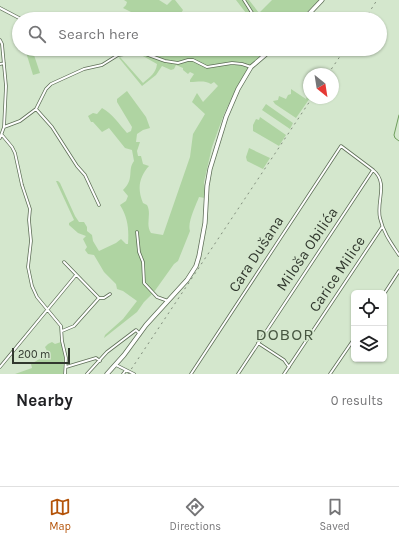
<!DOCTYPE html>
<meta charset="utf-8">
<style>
body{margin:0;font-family:Karla,sans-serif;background:#f2f2f2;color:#202124}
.controls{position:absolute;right:12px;bottom:12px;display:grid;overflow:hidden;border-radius:6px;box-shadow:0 1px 3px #0004}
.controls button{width:36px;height:36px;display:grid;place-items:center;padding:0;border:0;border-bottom:1px solid #e0e0e0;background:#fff;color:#202124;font:20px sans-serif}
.compass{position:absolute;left:303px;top:68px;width:36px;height:36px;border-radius:50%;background:#fff;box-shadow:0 1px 3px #0004;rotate:150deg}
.scale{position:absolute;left:12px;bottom:10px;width:58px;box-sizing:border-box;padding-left:4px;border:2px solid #31382e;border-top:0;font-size:11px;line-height:14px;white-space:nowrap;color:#31382e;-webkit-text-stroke:3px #d4e7cd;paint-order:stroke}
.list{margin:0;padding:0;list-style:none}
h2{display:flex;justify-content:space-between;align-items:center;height:52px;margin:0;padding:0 16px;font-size:17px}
h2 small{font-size:13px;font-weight:400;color:#757577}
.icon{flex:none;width:22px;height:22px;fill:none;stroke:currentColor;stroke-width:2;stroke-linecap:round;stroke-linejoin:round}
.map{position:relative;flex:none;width:399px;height:374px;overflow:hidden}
.search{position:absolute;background:#fff;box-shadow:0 1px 3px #0004;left:12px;right:12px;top:12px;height:44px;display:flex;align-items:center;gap:10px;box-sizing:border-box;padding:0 14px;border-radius:22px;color:#757577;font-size:15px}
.sheet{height:112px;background:#fff}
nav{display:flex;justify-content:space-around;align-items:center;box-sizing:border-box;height:56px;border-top:1px solid #e0e0e0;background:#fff;font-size:11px;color:#757577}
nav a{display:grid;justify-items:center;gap:2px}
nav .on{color:#b45309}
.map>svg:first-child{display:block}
.green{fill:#afd4a2}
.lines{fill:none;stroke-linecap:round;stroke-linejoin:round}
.stream{stroke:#6f9e5d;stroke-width:1}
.street-casing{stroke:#5e6e57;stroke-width:3.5}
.secondary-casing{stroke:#5e6e57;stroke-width:5}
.street{stroke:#fff;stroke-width:2}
.secondary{stroke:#fff;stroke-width:3.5}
.rail{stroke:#7f8b7a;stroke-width:1;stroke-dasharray:2 4;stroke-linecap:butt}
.labels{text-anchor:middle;stroke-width:3.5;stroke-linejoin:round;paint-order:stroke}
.street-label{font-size:15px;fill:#31382e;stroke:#d4e7cd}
.quarter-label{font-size:17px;letter-spacing:1px;fill:#475741;stroke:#d4e7cd}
</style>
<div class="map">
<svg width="399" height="374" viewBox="0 0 399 374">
<rect width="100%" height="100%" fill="#d4e7cd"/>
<path class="green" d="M 124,0 L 159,0 L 167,5 L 172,0 L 175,0 L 183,10 L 180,15 L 171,17 L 169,19 L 138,19 L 135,14 L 123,8 L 126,5 L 127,2 Z
M 236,0 L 249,0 L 259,13 L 272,0 L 319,0 L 307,12 L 316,19 L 248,19 L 249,17 Z
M 25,49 L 32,49 L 40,73 L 33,75 Z
M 136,49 L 147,49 L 155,53 L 158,53 L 158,49 L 268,49 L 253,63 L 234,93 L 224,114 L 212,147 L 204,182 L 205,198 L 199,197 C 196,205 187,223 190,231 L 178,261 L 174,264 L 154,292 L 144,302 L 137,312 L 104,338 L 105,335 L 123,319 L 137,301 L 123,291 L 117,289 L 116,284 L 104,272 L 94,255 L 88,254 L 85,250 L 87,247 L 83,239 L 86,236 L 78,233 L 69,225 L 69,223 L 74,220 L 56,181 L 58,181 L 60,183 L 75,216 L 79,222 L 84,222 L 87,227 L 87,231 L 92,235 L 93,241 L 99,251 L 116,243 L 121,239 L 126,244 L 128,244 C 129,229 128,218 120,205 L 126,201 L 128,196 L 123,190 C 135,179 127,170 134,161 L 132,150 L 125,148 L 109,128 L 102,132 L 93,122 L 91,122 L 88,116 L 93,113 L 97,114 L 102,108 C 113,114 119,124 127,133 L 131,131 L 132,127 L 117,102 L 117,99 L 127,91 L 146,117 L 150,128 L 143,130 L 137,134 L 136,142 L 140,142 L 137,151 L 138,156 L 141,156 L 143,164 L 149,166 C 139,177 137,189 143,203 L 147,205 C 152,214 145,224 151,233 L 163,235 L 190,157 L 193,134 L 205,114 L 192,102 L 197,93 L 203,102 L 218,86 L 214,82 L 211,84 C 204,80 198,82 190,82 L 190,80 L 194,74 L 190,72 L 188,74 L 183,70 L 183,68 L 176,65 L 174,69 L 171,70 L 162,66 L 156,75 L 142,86 L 119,58 L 120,57 L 143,83 C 150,77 156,73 157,64 L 141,55 L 134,55 Z
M 291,89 L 306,99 L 309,91 L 310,98 L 296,118 L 275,104 L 273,101 L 278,100 L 279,96 L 286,99 L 288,95 L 291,94 Z
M 266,104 L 293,123 L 290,129 L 262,110 Z
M 260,117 L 286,135 L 279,146 L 253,131 L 253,125 L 256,119 L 259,120 Z
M 249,148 L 270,158 L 263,169 L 247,161 L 246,157 Z
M 52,342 L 55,344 L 61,342 L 64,357 L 63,374 L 15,374 L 32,368 L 31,364 L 43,357 L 43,353 L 47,351 L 45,347 L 48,344 Z"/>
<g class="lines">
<path class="stream" d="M 399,115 L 394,135 L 395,138 L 399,141"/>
<defs>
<path id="street" d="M 244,0 L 256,19
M 0,8 L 21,19
M 0,40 L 2,44 L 6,86 L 4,127
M 107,49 L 118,55
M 0,64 L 4,63
M 36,109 L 52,127 L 77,166 L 85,175 L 99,205
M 2,135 L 12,147 L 15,153 L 22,185 L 30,209 L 29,220 L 31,241 L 28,267 L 32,286 L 37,297 L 61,326 L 62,341 L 66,358 L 65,374
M 0,138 L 4,127 L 20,121 L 36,109 L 46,89 L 51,84 L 84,69 L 102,65 L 118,55 L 140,52 L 165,61 L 178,63 L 188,60 L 193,60 L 207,67 L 232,63 L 242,64 L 251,67
M 373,170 C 389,183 376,201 380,218 C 383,232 391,243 399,255
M 137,232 L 139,252 L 143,262 L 144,283 L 157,297 L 168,301
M 384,294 L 399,271
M 99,298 L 104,298 L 110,294
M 62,331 L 74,326 L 99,298 L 64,262
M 258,343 L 284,360 L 289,367
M 116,365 L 134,374
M 0,367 L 76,275
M 66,367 L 96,358 L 100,361
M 87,374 L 107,352 L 136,330 L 140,334
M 123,374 L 126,370
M 191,374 L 341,146 L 373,170 L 238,374
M 284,374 L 382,227
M 330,374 L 354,339"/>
<path id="secondary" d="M 304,19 L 322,0
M 107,374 L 124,355 L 146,325 L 187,280 L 196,266 L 199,256 L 205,223 L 207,186 L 210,169 L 226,117 L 238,89 L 251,67 L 272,49"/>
</defs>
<use href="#street" class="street-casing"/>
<use href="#secondary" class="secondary-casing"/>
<use href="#street" class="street"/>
<use href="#secondary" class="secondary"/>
<path class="rail" d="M 365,19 L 377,0
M 328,74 L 345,49
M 128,374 L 312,98"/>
</g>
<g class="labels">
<g class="street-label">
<text transform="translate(307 249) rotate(-56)" y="5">Miloša Obilića</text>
<text transform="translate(256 254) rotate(-57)" y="5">Cara Dušana</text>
<text transform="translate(337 274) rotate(-56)" y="5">Carice Milice</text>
</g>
<g class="quarter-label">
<text x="285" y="340">DOBOR</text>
</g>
</g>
</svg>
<div class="controls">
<button><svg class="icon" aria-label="locate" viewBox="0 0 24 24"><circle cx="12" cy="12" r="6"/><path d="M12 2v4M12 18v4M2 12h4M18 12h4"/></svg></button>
<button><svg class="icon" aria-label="layers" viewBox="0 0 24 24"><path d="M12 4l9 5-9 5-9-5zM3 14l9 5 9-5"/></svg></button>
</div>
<svg class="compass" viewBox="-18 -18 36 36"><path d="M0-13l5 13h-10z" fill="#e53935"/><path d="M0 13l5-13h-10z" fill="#757577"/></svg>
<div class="scale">200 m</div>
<div class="search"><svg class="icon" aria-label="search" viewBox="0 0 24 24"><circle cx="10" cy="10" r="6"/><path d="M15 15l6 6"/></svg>Search here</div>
</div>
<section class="sheet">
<h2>Nearby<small>0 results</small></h2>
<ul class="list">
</ul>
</section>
<nav>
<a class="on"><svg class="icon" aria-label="map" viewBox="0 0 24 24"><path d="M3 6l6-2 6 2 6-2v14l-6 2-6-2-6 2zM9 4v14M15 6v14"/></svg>Map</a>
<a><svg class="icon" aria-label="directions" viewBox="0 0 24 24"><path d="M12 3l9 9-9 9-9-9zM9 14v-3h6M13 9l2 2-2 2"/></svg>Directions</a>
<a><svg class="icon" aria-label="saved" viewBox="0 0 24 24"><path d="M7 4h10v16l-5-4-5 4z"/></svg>Saved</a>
</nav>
